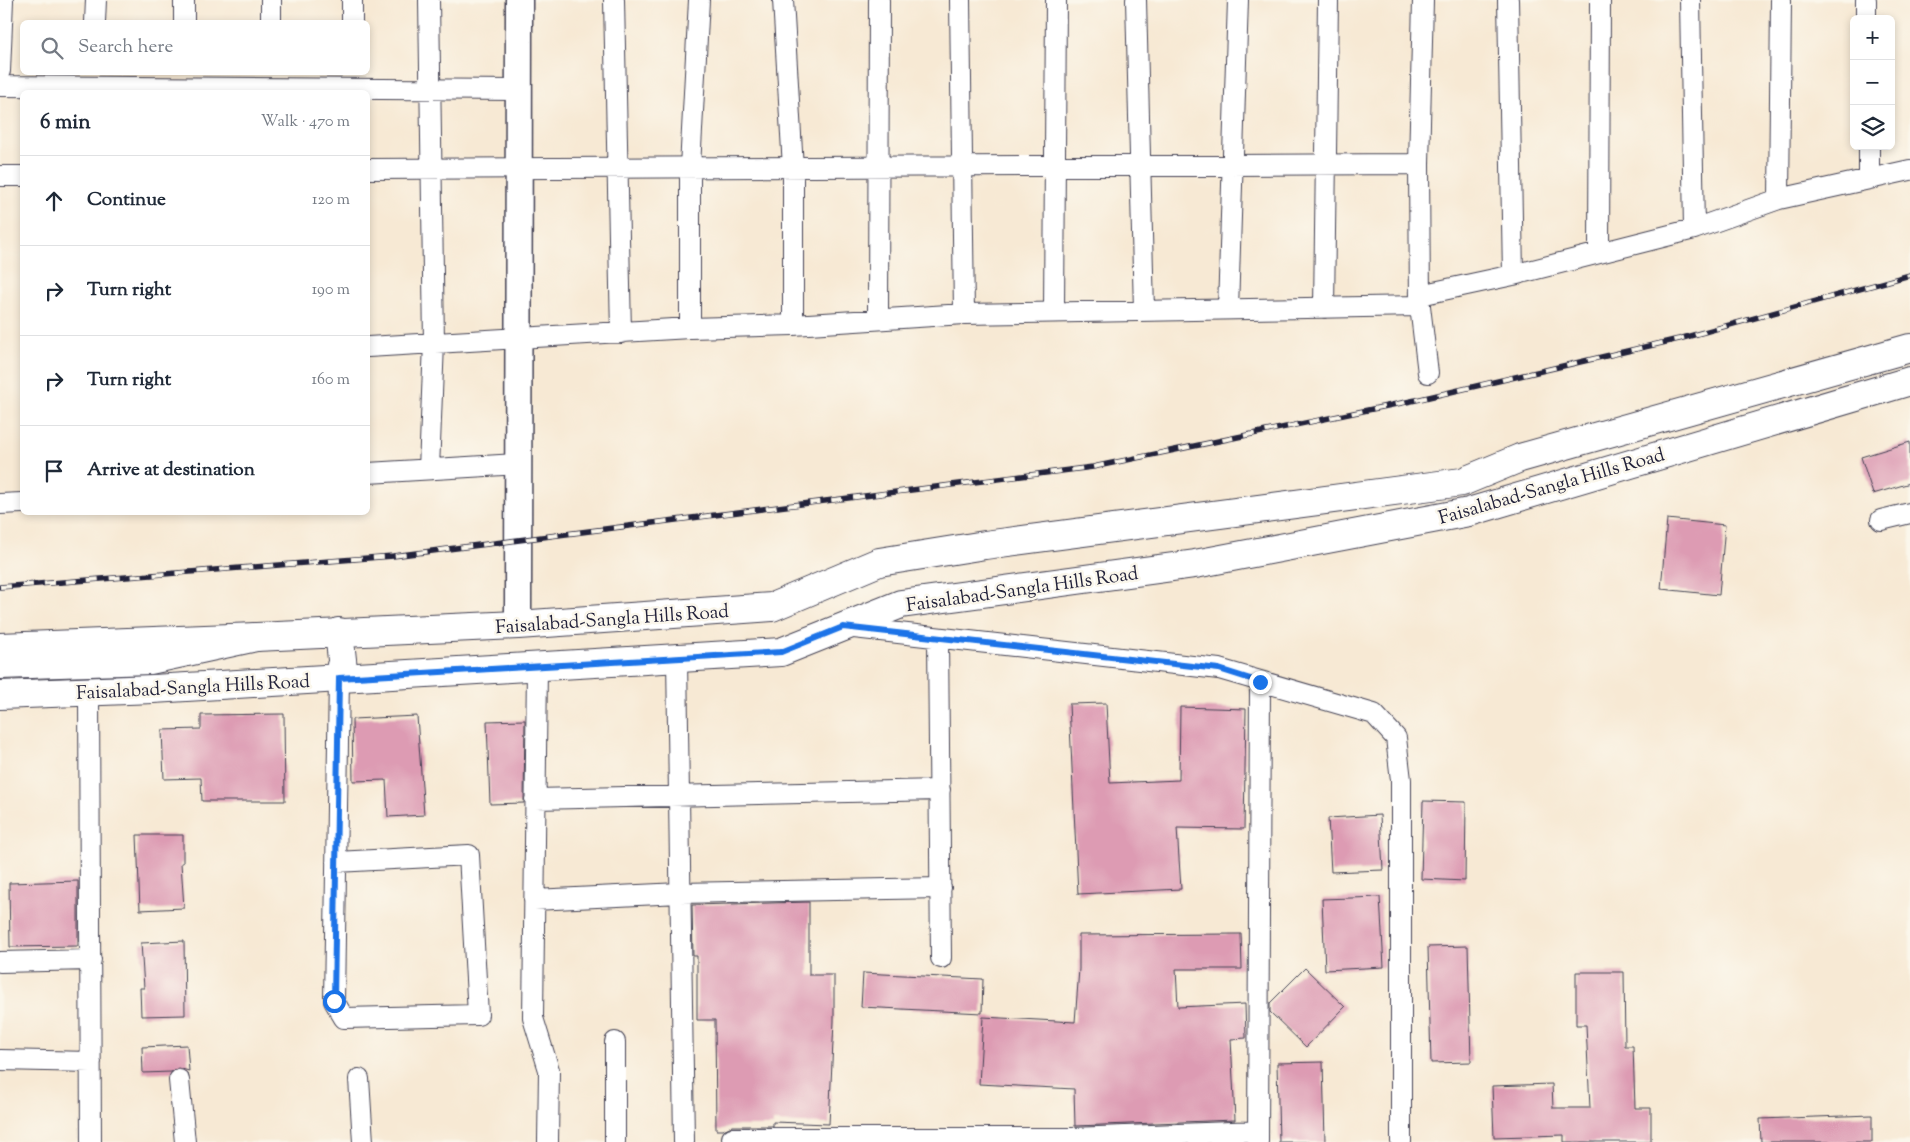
<!DOCTYPE html>
<meta charset="utf-8">
<style>
body{margin:0;font-family:"Sorts Mill Goudy",serif;background:#f6f6f7;color:#1f2937}
.controls{position:absolute;right:15px;top:15px;display:grid;overflow:hidden;border-radius:8px;box-shadow:0 2px 8px #0003}
.controls button{width:45px;height:45px;display:grid;place-items:center;padding:0;border:0;border-bottom:1px solid #e0e1e3;background:#fff;color:#1f2937;font:25px sans-serif}
.stop{position:absolute;width:15px;height:15px;margin:-11px;border:4px solid #1a73e8;border-radius:50%;background:#fff}
.stop.end{background:#1a73e8;border-color:#fff;box-shadow:0 1px 5px #0008}
.list{margin:0;padding:0;list-style:none}
h2{display:flex;justify-content:space-between;align-items:center;height:65px;margin:0;padding:0 20px;font-size:21px}
h2 small{font-size:16px;font-weight:400;color:#747a83}
.list li{display:grid;grid-template-columns:32px 1fr auto;gap:15px;align-items:center;box-sizing:border-box;height:90px;padding:0 20px;border-top:1px solid #e0e1e3}
.list b{display:block;font-size:19px;white-space:nowrap}
.list em{font-size:16px;font-style:normal;color:#747a83}
.icon{flex:none;width:28px;height:28px;fill:none;stroke:currentColor;stroke-width:2;stroke-linecap:round;stroke-linejoin:round}
.map{position:relative;flex:none;width:1910px;height:1142px;overflow:hidden}
.search{position:absolute;background:#fff;box-shadow:0 2px 8px #0003;left:20px;top:20px;width:350px;height:55px;display:flex;align-items:center;gap:12px;box-sizing:border-box;padding:0 18px;border-radius:8px;color:#747a83;font-size:19px}
.panel{position:absolute;background:#fff;box-shadow:0 2px 8px #0003;left:20px;top:90px;width:350px;height:425px;border-radius:8px}
.map>svg:first-child{display:block}
.building{fill:#dd9bb3}
.lines{fill:none;stroke-linecap:round;stroke-linejoin:round}
.minor-casing{stroke:#424052;stroke-width:22}
.tertiary-casing{stroke:#424052;stroke-width:29}
.secondary-casing{stroke:#424052;stroke-width:30}
.primary-casing{stroke:#424052;stroke-width:30}
.minor{stroke:#fff;stroke-width:20}
.tertiary{stroke:#fff;stroke-width:26}
.secondary{stroke:#fff;stroke-width:28}
.primary{stroke:#fff;stroke-width:28}
.rail-casing{stroke:#22223b;stroke-width:5.5}
.rail{stroke:#fbf7ec;stroke-width:4;stroke-dasharray:11;stroke-linecap:butt}
.route{stroke:#1a73e8;stroke-width:6}
.labels{text-anchor:middle;stroke-width:5;stroke-linejoin:round;paint-order:stroke}
.street-label{font-size:19px;fill:#22223b;stroke:#fbf7ec}
</style>
<div class="map">
<svg width="1910" height="1142" viewBox="0 0 1910 1142">
<rect width="100%" height="100%" fill="#fbf7ec"/>
<filter id="ink" filterUnits="userSpaceOnUse"><feTurbulence type="fractalNoise" baseFrequency=".02" numOctaves="2"/><feDisplacementMap in="SourceGraphic" scale="10" xChannelSelector="R" yChannelSelector="G"/><feConvolveMatrix kernelMatrix="1 2 1 2 8 2 1 2 1" color-interpolation-filters="sRGB"/></filter>
<filter id="wash" filterUnits="userSpaceOnUse"><feTurbulence type="fractalNoise" baseFrequency=".0096" numOctaves="4" result="noise"/><feDisplacementMap in="SourceGraphic" scale="20" xChannelSelector="R" yChannelSelector="G"/><feGaussianBlur stdDeviation="1.12" result="paint"/><feColorMatrix in="noise" values="0 0 0 0 0 0 0 0 0 0 0 0 0 0 0 0 0 1.4 0 .05"/><feComposite in="paint" operator="in"/></filter>
<g filter="url(#wash)">
<rect width="100%" height="100%" fill="#f7e9d4"/>
<g id="blocks">
<path class="building" d="M 1910,442 L 1910,483 L 1873,494 L 1861,457 Z
M 1667,519 L 1725,525 L 1719,595 L 1661,589 Z
M 1106,703 L 1110,783 L 1179,780 L 1180,707 L 1246,709 L 1244,829 L 1177,828 L 1181,889 L 1078,894 L 1069,704 Z
M 284,714 L 285,801 L 202,801 L 201,778 L 164,779 L 162,730 L 201,729 L 201,715 Z
M 417,716 L 424,815 L 388,817 L 386,780 L 353,781 L 352,719 Z
M 525,720 L 524,803 L 490,804 L 487,721 Z
M 1423,801 L 1466,802 L 1465,881 L 1421,879 Z
M 1380,815 L 1383,870 L 1331,872 L 1328,818 Z
M 137,835 L 183,835 L 183,863 L 181,863 L 184,908 L 140,910 Z
M 78,881 L 78,946 L 10,947 L 9,883 Z
M 1380,897 L 1384,967 L 1325,970 L 1322,899 Z
M 809,902 L 809,975 L 834,975 L 834,1021 L 829,1124 L 773,1122 L 773,1126 L 732,1126 L 723,1130 L 716,1130 L 715,1020 L 697,1020 L 697,956 L 693,956 L 692,905 Z
M 1241,934 L 1242,969 L 1176,969 L 1178,1007 L 1245,1004 L 1246,1038 L 1231,1039 L 1235,1120 L 1075,1126 L 1074,1089 L 979,1084 L 983,1017 L 1075,1022 L 1079,969 L 1079,935 Z
M 184,941 L 185,1015 L 141,1016 L 140,988 L 144,988 L 141,943 Z
M 1468,946 L 1471,1062 L 1431,1063 L 1428,947 Z
M 1305,968 L 1345,1007 L 1306,1047 L 1270,1012 L 1270,1003 Z
M 1576,972 L 1624,972 L 1625,1046 L 1633,1046 L 1635,1108 L 1651,1108 L 1651,1142 L 1564,1142 L 1564,1135 L 1494,1137 L 1492,1086 L 1552,1084 L 1553,1108 L 1590,1108 L 1586,1025 L 1576,1025 Z
M 863,973 L 983,979 L 982,1013 L 861,1007 Z
M 187,1045 L 189,1071 L 178,1068 L 171,1072 L 143,1073 L 142,1047 Z
M 1323,1062 L 1325,1142 L 1279,1142 L 1277,1063 Z
M 1872,1115 L 1872,1142 L 1761,1142 L 1760,1119 Z"/>
</g>
</g>
<g filter="url(#ink)">
<use href="#blocks" fill-opacity="0" stroke="#424052" stroke-width="1"/>
<g class="lines">
<defs>
<path id="minor" d="M 184,0 L 184,22
M 271,0 L 271,22
M 429,0 L 434,343 L 429,469
M 614,0 L 621,333
M 783,0 L 793,168 L 793,325
M 960,0 L 964,314
M 1136,0 L 1144,311
M 1423,0 L 1419,164 L 1420,306 L 1428,373
M 1508,0 L 1513,275
M 1690,0 L 1694,229
M 1866,0 L 1866,19
M 95,22 L 96,0
M 352,22 L 352,0
M 0,71 L 3,0
M 0,86 L 519,90
M 1869,146 L 1869,179
M 368,169 L 1419,164
M 0,176 L 22,176
M 1779,199 L 1781,0
M 1599,252 L 1600,0
M 1420,295 L 1513,275 L 1694,229 L 1779,199 L 1910,170
M 1324,308 L 1328,0
M 1228,309 L 1238,0
M 1054,312 L 1056,0
M 878,319 L 879,0
M 690,328 L 690,167 L 699,0
M 368,347 L 690,328 L 793,325 L 964,314 L 1420,306
M 368,473 L 518,464
M 0,504 L 22,503
M 1881,520 L 1910,513
M 845,627 L 1219,669 L 1374,714 L 1396,738 L 1401,780 L 1401,1142
M 938,638 L 941,958
M 677,658 L 684,1142
M 537,667 L 533,1018 L 549,1070 L 548,1142
M 89,692 L 91,1142
M 535,799 L 940,790
M 336,862 L 469,855 L 478,1015 L 344,1018 L 334,1001 L 339,678 L 337,665
M 534,900 L 680,893 L 941,888
M 0,962 L 91,960
M 0,1060 L 91,1062
M 359,1079 L 363,1142
M 179,1080 L 185,1142
M 732,1138 L 1072,1138 L 1072,1142
M 1072,1138 L 1258,1131
M 615,1142 L 615,1042
M 1258,1142 L 1260,682"/>
<path id="tertiary" d="M 518,625 L 519,0"/>
<path id="secondary" d="M 339,632 L 344,678
M 0,647 L 256,637 L 518,625 L 772,607 L 879,562 L 985,545 L 1462,482 L 1520,458 L 1910,348
M 0,695 L 153,689 L 781,652 L 901,604 L 1195,564 L 1469,512 L 1910,381"/>
<path id="primary" d="M 0,665 L 150,660 L 256,637"/>
</defs>
<use href="#minor" class="minor-casing"/>
<use href="#tertiary" class="tertiary-casing"/>
<use href="#secondary" class="secondary-casing"/>
<use href="#primary" class="primary-casing"/>
<use href="#minor" class="minor"/>
<use href="#tertiary" class="tertiary"/>
<use href="#secondary" class="secondary"/>
<use href="#primary" class="primary"/>
<defs>
<path id="rail" d="M 0,587 L 393,556 L 1093,467 L 1416,400 L 1679,339 L 1910,275"/>
</defs>
<use href="#rail" class="rail-casing"/>
<use href="#rail" class="rail"/>
</g>
</g>
<g class="lines" filter="url(#ink)">
<path class="route" d="M 334,1001 L 339,678 L 781,652 L 843,627 L 1219,669 L 1260,682"/>
</g>
<g class="labels">
<g class="street-label">
<text transform="translate(1551 485) rotate(-16)" y="7">Faisalabad-Sangla Hills Road</text>
<text transform="translate(1022 588) rotate(-8)" y="7">Faisalabad-Sangla Hills Road</text>
<text transform="translate(612 618) rotate(-4)" y="7">Faisalabad-Sangla Hills Road</text>
<text transform="translate(193 686) rotate(-3)" y="7">Faisalabad-Sangla Hills Road</text>
</g>
</g>
</svg>
<div class="controls">
<button>+</button>
<button>−</button>
<button><svg class="icon" aria-label="layers" viewBox="0 0 24 24"><path d="M12 4l9 5-9 5-9-5zM3 14l9 5 9-5"/></svg></button>
</div>
<div class="stop" style="left:334px;top:1001px"></div>
<div class="stop end" style="left:1260px;top:682px"></div>
<div class="search"><svg class="icon" aria-label="search" viewBox="0 0 24 24"><circle cx="10" cy="10" r="6"/><path d="M15 15l6 6"/></svg>Search here</div>
<section class="panel">
<h2>6 min<small>Walk · 470 m</small></h2>
<ul class="list">
<li><svg class="icon" aria-label="ahead" viewBox="0 0 24 24"><path d="M12 20V5M6 11l6-6 6 6"/></svg><div><b>Continue</b></div><em>120 m</em></li>
<li><svg class="icon" aria-label="right" viewBox="0 0 24 24"><path d="M7 20v-9h11M14 6l5 5-5 5"/></svg><div><b>Turn right</b></div><em>190 m</em></li>
<li><svg class="icon" aria-label="right" viewBox="0 0 24 24"><path d="M7 20v-9h11M14 6l5 5-5 5"/></svg><div><b>Turn right</b></div><em>160 m</em></li>
<li><svg class="icon" aria-label="arrive" viewBox="0 0 24 24"><path d="M6 21V4h12l-3 4 3 4H6"/></svg><div><b>Arrive at destination</b></div></li>
</ul>
</section>
</div>
